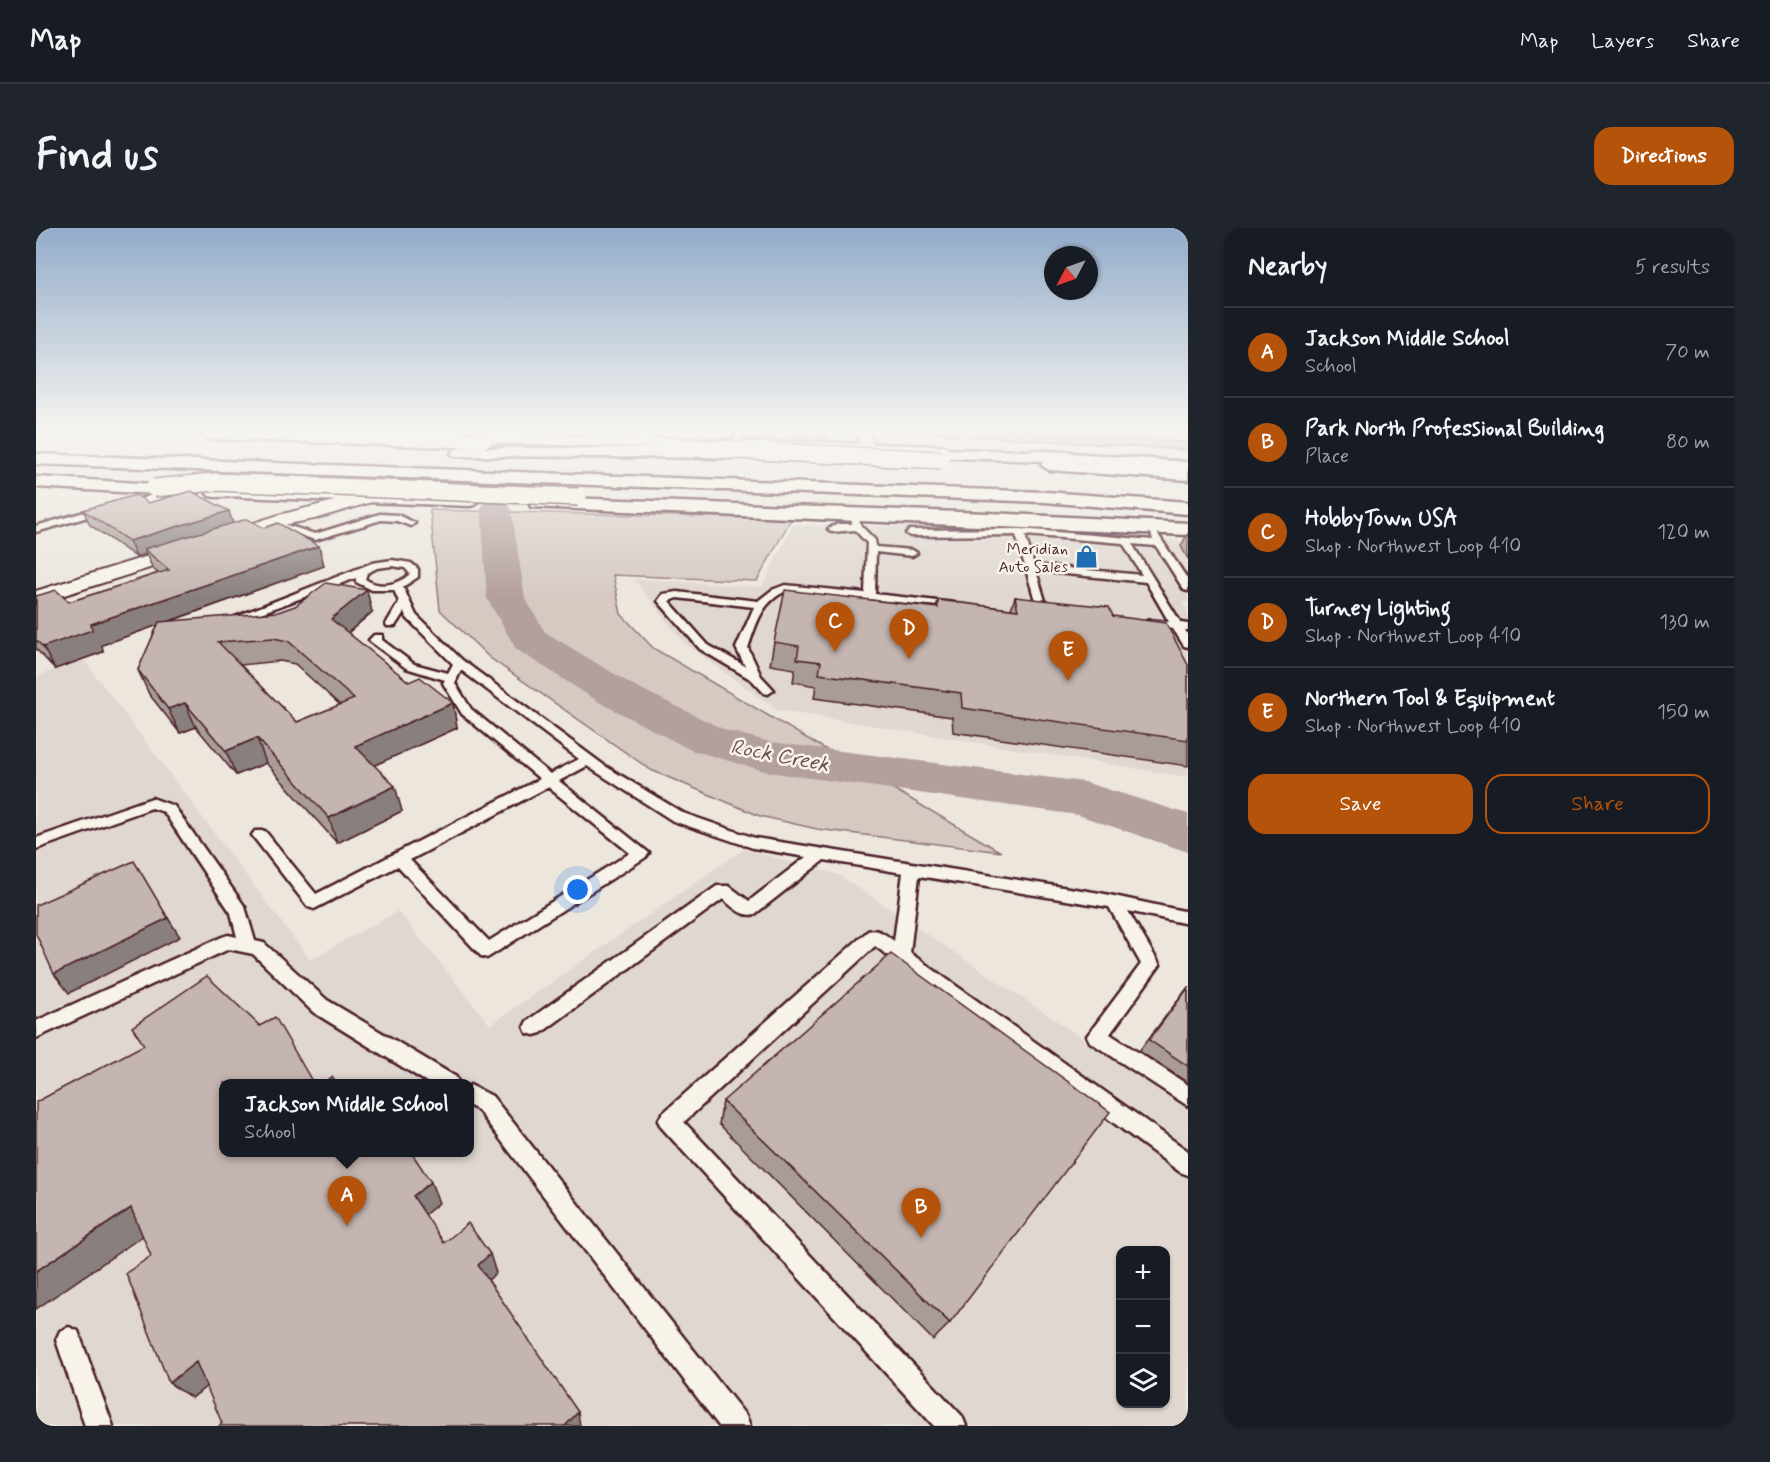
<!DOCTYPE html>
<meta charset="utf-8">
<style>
body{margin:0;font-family:Mynerve,sans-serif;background:#20242c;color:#f1f3f6}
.controls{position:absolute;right:18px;bottom:18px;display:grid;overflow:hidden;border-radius:12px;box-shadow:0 2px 4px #0004}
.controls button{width:54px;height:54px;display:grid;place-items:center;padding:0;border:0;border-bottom:2px solid #363941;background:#171b24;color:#f1f3f6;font:30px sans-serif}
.compass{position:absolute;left:1008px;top:18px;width:54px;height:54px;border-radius:50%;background:#171b24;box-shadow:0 2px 4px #0004;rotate:229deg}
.you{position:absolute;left:542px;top:662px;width:21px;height:21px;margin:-15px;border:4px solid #fff;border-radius:50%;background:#1a73e8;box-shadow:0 0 0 9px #1a73e833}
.badge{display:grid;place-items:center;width:39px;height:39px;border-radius:50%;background:#b45309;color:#fff;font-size:20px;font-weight:700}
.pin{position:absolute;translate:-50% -50px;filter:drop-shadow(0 2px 3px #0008)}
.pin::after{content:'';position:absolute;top:32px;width:21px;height:18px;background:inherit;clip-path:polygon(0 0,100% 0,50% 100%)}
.popup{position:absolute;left:183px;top:851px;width:255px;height:78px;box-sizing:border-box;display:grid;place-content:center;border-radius:12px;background:#171b24;filter:drop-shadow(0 2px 4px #0005);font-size:20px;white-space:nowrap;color:#9ea1a6}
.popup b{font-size:22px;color:#f1f3f6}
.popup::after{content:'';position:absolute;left:50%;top:100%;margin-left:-12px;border:12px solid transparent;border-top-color:#171b24}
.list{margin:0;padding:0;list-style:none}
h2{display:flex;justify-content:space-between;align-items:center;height:78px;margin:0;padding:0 24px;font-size:26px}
h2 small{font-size:20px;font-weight:400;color:#9ea1a6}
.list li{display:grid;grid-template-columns:39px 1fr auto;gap:18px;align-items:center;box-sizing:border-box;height:90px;padding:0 24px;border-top:2px solid #363941}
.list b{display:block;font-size:22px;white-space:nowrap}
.list p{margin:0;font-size:20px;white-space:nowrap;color:#9ea1a6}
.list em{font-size:20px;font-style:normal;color:#9ea1a6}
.actions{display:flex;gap:12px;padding:18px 24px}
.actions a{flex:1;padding:14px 0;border:2px solid #b45309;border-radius:18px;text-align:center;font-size:21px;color:#b45309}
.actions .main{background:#b45309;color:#fff}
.icon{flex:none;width:33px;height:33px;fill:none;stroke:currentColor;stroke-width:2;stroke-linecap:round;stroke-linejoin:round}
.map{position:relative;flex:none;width:1152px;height:1198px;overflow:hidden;border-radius:18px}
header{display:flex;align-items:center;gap:36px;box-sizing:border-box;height:84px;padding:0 30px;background:#171b24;border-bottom:2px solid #363941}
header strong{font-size:28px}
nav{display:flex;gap:33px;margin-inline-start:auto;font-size:21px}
.intro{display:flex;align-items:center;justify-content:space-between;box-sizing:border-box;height:144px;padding:0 36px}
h1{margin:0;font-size:42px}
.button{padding:15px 27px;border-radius:18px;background:#b45309;color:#fff;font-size:21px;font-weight:700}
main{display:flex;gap:36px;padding:0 36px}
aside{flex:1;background:#171b24;border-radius:18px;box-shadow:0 2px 4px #0004}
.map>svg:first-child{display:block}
.built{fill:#e0d7d0;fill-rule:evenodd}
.green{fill:#d5c9c2;stroke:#907476;stroke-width:1.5}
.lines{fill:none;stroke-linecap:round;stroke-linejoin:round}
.river{fill:#b39f9d;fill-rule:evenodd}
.service-casing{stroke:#4a1f2b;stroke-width:5}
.minor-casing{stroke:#4a1f2b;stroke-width:4}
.secondary-casing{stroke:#4a1f2b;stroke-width:5}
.motorway-casing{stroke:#4a1f2b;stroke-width:5}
.service{fill:#f7f3e8;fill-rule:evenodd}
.minor{fill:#f7f3e8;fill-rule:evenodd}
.secondary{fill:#f7f3e8;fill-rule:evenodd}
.motorway{fill:#f7f3e8;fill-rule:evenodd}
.motorway-bridge-casing{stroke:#4a1f2b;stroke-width:20;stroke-linecap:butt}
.motorway-bridge{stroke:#f7f3e8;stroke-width:17}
.wall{fill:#a99c97;stroke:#4a1f2b;stroke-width:1.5;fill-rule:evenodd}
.shaded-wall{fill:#897f7b;stroke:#4a1f2b;stroke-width:1.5}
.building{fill:#c4b5b0;stroke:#4a1f2b;stroke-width:1.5;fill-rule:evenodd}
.labels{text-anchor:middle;stroke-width:5;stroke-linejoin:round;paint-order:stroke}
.far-poi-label{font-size:16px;fill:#4a1f2b;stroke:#f7f3e8;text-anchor:end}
.water-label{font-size:21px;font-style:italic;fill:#6f4c53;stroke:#f7f3e8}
</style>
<header>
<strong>Map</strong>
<nav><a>Map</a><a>Layers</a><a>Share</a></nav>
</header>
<div class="intro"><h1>Find us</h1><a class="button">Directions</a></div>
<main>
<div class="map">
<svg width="1152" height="1198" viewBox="0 0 1152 1198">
<rect width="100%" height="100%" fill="#ece6dd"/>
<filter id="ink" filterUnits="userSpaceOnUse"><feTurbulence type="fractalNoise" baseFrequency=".0167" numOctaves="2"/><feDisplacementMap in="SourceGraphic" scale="12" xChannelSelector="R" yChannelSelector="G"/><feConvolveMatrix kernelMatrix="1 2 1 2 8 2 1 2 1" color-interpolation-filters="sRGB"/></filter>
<g filter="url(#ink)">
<path class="built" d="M 757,297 L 983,299 L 1152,314 L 1152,374 L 1146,374 L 1152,385 L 1152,549 L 741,482 L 648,415 L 598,351 L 726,359 Z
M 47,431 L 274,732 L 362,683 L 454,797 L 708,621 L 803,647 L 1152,881 L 1152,1198 L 0,1198 L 0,449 ZM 188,856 L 434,856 L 434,924 L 188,924 ZM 1084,1022 L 1130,1022 L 1130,1176 L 1084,1176 Z"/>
<path class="green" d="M 394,282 L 755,291 L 721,353 L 577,347 L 585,386 L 617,420 L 965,624 L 781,601 L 724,588 L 615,542 L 454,430 L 404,382 Z"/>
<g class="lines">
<path class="river" d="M 460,271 L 471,274 L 475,280 L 489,370 L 509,404 L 595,456 L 689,502 L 734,514 L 1048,554 L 1152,586 L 1152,624 L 1042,587 L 732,544 L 655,522 L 563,474 L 480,421 L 451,370 L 445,280 L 449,274 Z"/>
<defs>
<path id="service" d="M 556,202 L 563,202 L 567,212 L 563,212 Z
M 607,202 L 617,202 L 608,207 L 609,213 L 605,215 L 601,213 L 601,206 Z
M 700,202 L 707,202 L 706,215 L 702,217 L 698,215 Z
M 138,260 L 141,260 L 141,264 L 117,274 L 90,280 L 86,277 Z
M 66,279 L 69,280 L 69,284 L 0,304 L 0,298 Z
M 815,284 L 821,284 L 825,298 L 839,312 L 840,319 L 876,322 L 881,325 L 876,328 L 840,324 L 839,366 L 919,375 L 924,378 L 923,380 L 750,363 C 725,374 720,397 712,420 L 725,448 L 738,462 L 732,466 L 728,465 L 716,452 L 664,421 L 622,373 L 627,366 L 641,364 L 722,373 L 736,362 L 749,357 L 829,365 L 831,315 L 819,302 L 796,304 L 792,301 L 802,296 L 816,296 ZM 641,370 L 718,379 L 700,420 L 709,438 L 672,417 L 633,373 Z
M 344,286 L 362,287 L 379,295 L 375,298 L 361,293 L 345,292 L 279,312 L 233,296 L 237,293 L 279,306 Z
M 984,301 L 1117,312 L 1115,305 L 1121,305 L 1152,352 L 1152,363 L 1148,362 L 1120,318 L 1096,316 L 1145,395 L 1152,396 L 1152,402 L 1149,402 L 1152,407 L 1152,419 L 1148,418 L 1137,401 L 1113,398 L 1108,395 L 1113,392 L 1133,394 L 1110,354 L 1000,343 L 1013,386 L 1008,389 L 1003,386 L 980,307 L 874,308 L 870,305 L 874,302 ZM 989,307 L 1087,315 L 1106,347 L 998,337 Z
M 356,332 L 375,335 L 382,341 L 382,349 L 367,359 L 380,387 L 426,432 L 569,538 L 647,585 L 719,610 L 1064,665 L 1152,684 L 1152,696 L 1092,683 L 1124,737 L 1074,806 L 1152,857 L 1152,878 L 1054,814 L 1051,808 L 1105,736 L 1073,679 L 883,648 L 874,725 L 1152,923 L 1152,947 L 1144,944 L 839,718 L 648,894 L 926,1188 L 930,1198 L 898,1198 L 626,900 L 622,893 L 626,886 L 832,703 C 843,700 849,707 858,713 L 867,645 L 788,632 L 719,686 C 706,690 696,678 687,671 L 505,805 L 498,807 L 491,805 L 488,799 L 491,793 L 681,658 L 693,658 L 713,673 L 770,629 L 717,620 L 637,593 L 551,538 L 523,553 L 613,625 L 610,629 L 451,730 L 445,728 L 362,638 L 278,681 L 272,679 L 219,611 L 216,607 L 219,603 L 229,603 L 280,666 L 504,551 L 426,486 L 407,455 L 409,452 L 370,440 L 335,414 L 333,412 L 338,407 L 346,407 L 346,412 L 378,436 L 412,445 L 417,436 L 371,390 L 368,384 L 359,398 L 351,398 L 350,396 L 363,374 L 358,362 L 336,362 L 320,354 L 320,350 L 195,396 L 191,397 L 186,394 L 336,335 ZM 356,338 L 369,340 L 374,346 C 362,357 343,361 329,351 L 331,345 L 341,340 ZM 425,442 L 543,531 L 514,546 L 435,481 L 419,455 ZM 512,559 L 594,625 L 453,713 L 374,632 Z
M 116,570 L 138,578 L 209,679 L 219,713 L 228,715 L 291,772 L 420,849 L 423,856 L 394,856 L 277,784 L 217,726 L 193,721 L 0,810 L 0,793 L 186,709 L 192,707 L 201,709 L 195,685 L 128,584 L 116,580 L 0,621 L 0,610 Z
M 434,857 L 456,868 L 710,1188 L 714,1198 L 683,1198 L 442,882 L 434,878 Z
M 33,1099 L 42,1103 L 77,1198 L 49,1198 L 20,1112 L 24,1103 Z"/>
<path id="minor" d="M 819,202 L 833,202 L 838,219 L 836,222 L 826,222 Z
M 330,265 L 338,270 L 336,274 L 278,291 L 252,296 L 0,376 L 0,363 L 243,287 Z"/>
<path id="secondary" d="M 175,202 L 357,202 L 908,218 L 916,223 L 908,228 L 182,207 Z
M 998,222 L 1152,234 L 1152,244 L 992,230 L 990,227 L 992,224 Z
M 0,249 L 154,258 L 160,259 L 163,263 L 160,267 L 154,268 L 0,259 Z
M 211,260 L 433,268 L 439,269 L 442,273 L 439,277 L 433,278 L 205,269 L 202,265 L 205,261 Z
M 502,269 L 952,285 L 1152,295 L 1152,307 L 495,279 L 493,275 L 495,271 Z"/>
<path id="motorway" d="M 162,202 L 448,210 L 456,215 L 448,220 L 174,211 L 169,209 Z
M 423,220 L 699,220 L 707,225 L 699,230 L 417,228 L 415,225 Z
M 864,220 L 1036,224 L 1044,229 L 1037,234 L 1152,242 L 1152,252 L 1013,242 L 1005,237 L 1008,233 L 858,228 L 856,225 L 858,222 Z
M 0,226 L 1009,264 L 1152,274 L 1152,286 L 1009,274 L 0,236 Z
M 249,258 L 255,259 L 258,263 L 255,267 L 179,269 L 173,268 L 170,264 L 173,260 L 179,259 Z"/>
</defs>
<use href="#service" class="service-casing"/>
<use href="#minor" class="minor-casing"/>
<use href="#secondary" class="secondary-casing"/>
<use href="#motorway" class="motorway-casing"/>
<use href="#service" class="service"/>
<use href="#minor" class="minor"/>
<use href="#secondary" class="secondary"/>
<use href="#motorway" class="motorway"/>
<defs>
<path id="motorway-bridge" d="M 659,220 L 905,232
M 118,260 L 179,254 L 542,269"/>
</defs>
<use href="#motorway-bridge" class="motorway-bridge-casing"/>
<use href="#motorway-bridge" class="motorway-bridge"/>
</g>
<path class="wall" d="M 751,202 L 794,202 L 793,210 L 751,208 Z
M 850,202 L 1115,202 L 1152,205 L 1152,222 Z
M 112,275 L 196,295 L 228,300 L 283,318 L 288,338 L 132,394 L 336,384 L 312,405 L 373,454 L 417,475 L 421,500 L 338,537 L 366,583 L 301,615 L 230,535 L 200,547 L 160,499 L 144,505 L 113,466 L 102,442 L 122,397 L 66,417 L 67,424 L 19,441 L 0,421 L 0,368 L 33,374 L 122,345 L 117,341 L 110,326 L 100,329 L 54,297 L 47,282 ZM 244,433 L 259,436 L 304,477 L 261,494 L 204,437 Z
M 1152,305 L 1152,331 L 1145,318 Z
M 979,369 L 1077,388 L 1152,437 L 1152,538 L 917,504 L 916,489 L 778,470 L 780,458 L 757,454 L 759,441 L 734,437 L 738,414 L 900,380 L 902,372 L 975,381 Z
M 1152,759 L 1152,855 L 1103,823 Z
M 687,873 L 914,1095 L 897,1112 L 683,896 Z"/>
<path class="shaded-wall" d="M 193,283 L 198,299 L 108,321 L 110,326 L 100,329 L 93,313 Z
M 283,318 L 288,338 L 66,417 L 67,424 L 19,441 L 7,419 L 55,396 Z
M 331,362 L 336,384 L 301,414 L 295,391 Z
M 149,475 L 160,499 L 144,505 L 132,481 Z
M 417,475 L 421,500 L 326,543 L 319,518 Z
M 221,510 L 230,535 L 200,547 L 190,523 Z
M 359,558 L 366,583 L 301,615 L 293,590 Z
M 132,690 L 144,709 L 33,765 L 18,746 Z
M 395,954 L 403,975 L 386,989 L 377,968 Z
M 95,980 L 117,1001 L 0,1081 L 0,1043 Z
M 454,1026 L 460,1045 L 448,1056 L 442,1037 Z
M 160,1134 L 181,1150 L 156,1170 L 133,1155 Z
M 542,1184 L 544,1198 L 529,1198 Z"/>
<path class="building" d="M 956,202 L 1115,202 L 1152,205 L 1152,215 Z
M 155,263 L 193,283 L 93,313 L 47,282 L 100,267 L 112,275 Z
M 211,291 L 228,300 L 242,295 L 283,318 L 55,396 L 56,402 L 7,419 L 0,412 L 0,368 L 20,362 L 33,374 L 133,342 L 108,321 Z
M 290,355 L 331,362 L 295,391 L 373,454 L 384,449 L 417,475 L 319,518 L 359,558 L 293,590 L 221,510 L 190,523 L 149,475 L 132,481 L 102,442 L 123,394 L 242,384 L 259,378 ZM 237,410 L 252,413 L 318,471 L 261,494 L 182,414 Z
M 749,362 L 902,380 L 902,372 L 982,382 L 979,369 L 1073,379 L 1077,388 L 1130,395 L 1152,437 L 1152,512 L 926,480 L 925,465 L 783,446 L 785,434 L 761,431 L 763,418 L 738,414 Z
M 98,633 L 132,690 L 18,746 L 0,706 L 0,677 Z
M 855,726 L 1074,884 L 914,1095 L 687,873 Z
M 171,748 L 224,798 L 239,789 L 277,855 L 188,855 L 188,924 L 375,924 L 395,954 L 377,968 L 408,1015 L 432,995 L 454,1026 L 442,1037 L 542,1184 L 529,1198 L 183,1198 L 186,1195 L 160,1134 L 133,1155 L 90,1045 L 115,1028 L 95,980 L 0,1043 L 0,874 L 108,817 L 96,799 Z
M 1152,760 L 1152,838 L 1113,812 Z
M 296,849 L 301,855 L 286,855 Z"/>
</g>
<linearGradient id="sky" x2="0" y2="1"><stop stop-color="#93acca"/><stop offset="0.55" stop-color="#f6f4f0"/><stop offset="1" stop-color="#f6f4f0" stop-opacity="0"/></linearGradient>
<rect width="1152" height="370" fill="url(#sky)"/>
<defs>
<symbol id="shop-bare" viewBox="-9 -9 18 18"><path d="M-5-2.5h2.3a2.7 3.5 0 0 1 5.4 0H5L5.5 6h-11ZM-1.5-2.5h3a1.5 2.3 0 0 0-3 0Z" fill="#1f6fb2" stroke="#f7f3e8" stroke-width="2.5" paint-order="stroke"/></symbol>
</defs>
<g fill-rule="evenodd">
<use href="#shop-bare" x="1034" y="312" width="33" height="33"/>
</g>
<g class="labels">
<g class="far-poi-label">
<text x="1032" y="326">Meridian<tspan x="1032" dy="18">Auto Sales</tspan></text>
</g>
<g class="water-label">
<text transform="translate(744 527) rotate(11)" y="7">Rock Creek</text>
</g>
</g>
</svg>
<div class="controls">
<button>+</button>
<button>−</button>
<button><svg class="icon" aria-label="layers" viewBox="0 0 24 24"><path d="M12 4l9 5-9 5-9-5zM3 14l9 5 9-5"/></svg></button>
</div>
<svg class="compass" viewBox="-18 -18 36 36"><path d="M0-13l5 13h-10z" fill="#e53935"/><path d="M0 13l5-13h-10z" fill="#9ea1a6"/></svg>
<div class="you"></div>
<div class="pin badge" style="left:311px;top:998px">A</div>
<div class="popup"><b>Jackson Middle School</b>School</div>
<div class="pin badge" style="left:885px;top:1010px">B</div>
<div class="pin badge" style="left:799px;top:424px">C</div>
<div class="pin badge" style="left:873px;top:431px">D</div>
<div class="pin badge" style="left:1032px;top:453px">E</div>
</div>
<aside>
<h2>Nearby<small>5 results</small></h2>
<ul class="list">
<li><span class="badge">A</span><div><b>Jackson Middle School</b><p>School</p></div><em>70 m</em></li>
<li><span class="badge">B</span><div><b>Park North Professional Building</b><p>Place</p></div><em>80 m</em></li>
<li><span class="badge">C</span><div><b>HobbyTown USA</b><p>Shop · Northwest Loop 410</p></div><em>120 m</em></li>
<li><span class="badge">D</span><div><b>Turney Lighting</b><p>Shop · Northwest Loop 410</p></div><em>130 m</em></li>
<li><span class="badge">E</span><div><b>Northern Tool &amp; Equipment</b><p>Shop · Northwest Loop 410</p></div><em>150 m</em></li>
</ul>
<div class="actions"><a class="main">Save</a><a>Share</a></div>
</aside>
</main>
